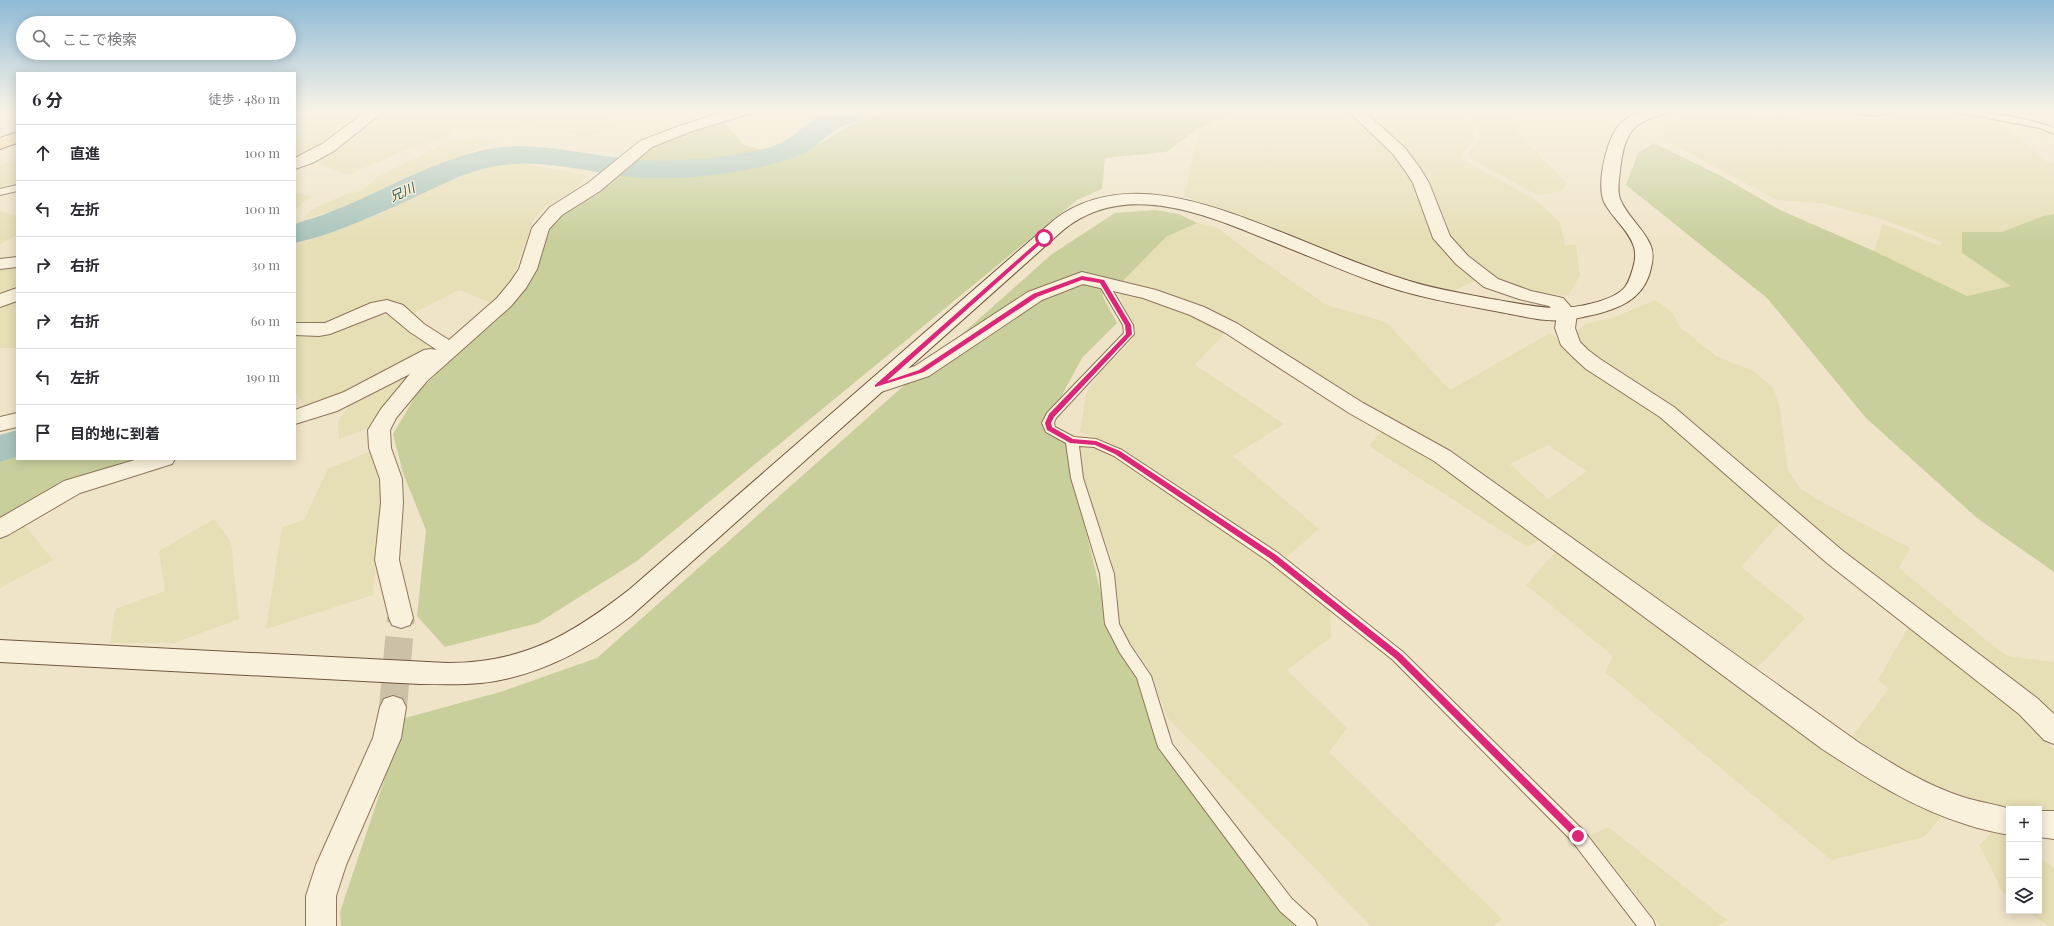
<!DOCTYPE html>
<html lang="ja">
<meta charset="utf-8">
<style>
body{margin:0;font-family:"Playfair Display","Noto Sans JP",serif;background:#f2f2f3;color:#2b2b33}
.controls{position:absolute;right:12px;bottom:12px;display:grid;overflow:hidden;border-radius:0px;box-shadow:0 2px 10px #0003}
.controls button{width:36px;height:36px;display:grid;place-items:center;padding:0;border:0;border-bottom:1px solid #e1e1e2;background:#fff;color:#2b2b33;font:20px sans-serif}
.stop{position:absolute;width:12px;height:12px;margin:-9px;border:3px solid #db2777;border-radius:50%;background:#fff}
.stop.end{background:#db2777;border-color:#fff;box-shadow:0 1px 4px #0008}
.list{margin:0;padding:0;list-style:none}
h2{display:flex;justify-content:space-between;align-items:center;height:52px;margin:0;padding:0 16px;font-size:17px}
h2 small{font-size:13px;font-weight:400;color:#7c7c81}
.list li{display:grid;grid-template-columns:26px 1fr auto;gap:12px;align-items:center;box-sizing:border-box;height:56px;padding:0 16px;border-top:1px solid #e1e1e2}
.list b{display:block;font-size:15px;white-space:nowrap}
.list em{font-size:13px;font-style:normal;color:#7c7c81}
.icon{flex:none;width:22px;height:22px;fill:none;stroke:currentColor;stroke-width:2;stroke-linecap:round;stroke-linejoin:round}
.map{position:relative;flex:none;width:2054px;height:926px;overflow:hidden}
.search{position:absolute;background:#fff;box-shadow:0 2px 10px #0003;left:16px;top:16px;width:280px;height:44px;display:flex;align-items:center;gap:10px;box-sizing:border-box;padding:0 14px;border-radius:22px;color:#7c7c81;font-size:15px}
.panel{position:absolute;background:#fff;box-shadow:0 2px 10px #0003;left:16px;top:72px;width:280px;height:388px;border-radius:0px}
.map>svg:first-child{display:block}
.farmland{fill:#e6deb5;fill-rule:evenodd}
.green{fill:#c9cf9b}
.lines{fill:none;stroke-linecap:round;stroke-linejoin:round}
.river{fill:#a9c4bc;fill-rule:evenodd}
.street-tunnel{stroke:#ccc0a6;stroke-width:28;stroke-dasharray:28 14;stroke-linecap:butt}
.lane-casing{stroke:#8d765c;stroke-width:2}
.street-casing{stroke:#8d765c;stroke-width:2}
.secondary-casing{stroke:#6f573f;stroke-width:2}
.primary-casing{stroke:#5b4430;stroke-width:2}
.lane{fill:#faf1dc;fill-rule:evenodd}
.street{fill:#faf1dc;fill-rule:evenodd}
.secondary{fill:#faf1dc;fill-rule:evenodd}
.primary{fill:#f3d9a0;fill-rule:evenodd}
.route{fill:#db2777}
.labels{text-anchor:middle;stroke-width:3;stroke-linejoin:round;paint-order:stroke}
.far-water-label{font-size:13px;font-style:italic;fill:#2f5d5a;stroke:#f7eed8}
</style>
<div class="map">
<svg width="2054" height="926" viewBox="0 0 2054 926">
<rect width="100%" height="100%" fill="#f0e4c8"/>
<path class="farmland" d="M 295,110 L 373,110 L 326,145 L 295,161 Z
M 383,110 L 601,110 L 617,129 L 589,137 L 558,131 L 536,131 L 534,123 L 509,130 L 456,130 L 448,137 L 406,150 L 347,175 L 312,160 Z
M 1241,110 L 1347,110 L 1393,153 L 1476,280 L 1454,291 L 1411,281 L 1184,196 L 1200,127 Z
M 1360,110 L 1454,110 L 1462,115 L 1475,137 L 1460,158 L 1534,199 L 1560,222 L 1565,245 L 1576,245 L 1580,276 L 1568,295 L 1539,294 L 1518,288 L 1488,276 L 1450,238 L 1446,221 L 1422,171 Z
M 1460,110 L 1517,110 L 1511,120 L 1518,133 L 1566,183 L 1562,191 L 1537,195 L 1472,160 L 1468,153 L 1481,137 L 1468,116 Z
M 1930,111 L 1951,113 L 2005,127 L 2049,163 L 2054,163 L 2054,214 L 2043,216 L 2002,232 L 1962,232 L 1963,254 L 2012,286 L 1967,296 L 1874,251 L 1883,224 L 1940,246 L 1942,242 L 1882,219 L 1820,203 L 1777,200 L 1663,139 L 1663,123 L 1691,115 L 1790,118 L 1820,121 L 1888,119 Z
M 482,138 L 495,143 L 459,157 L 358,205 L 303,219 L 311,210 L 346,194 L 362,191 L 377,177 L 444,144 Z
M 17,158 L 17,185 L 0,189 L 0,165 Z
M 503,162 L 525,164 L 588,176 L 575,189 L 546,206 L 533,221 L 512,280 L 491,303 L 459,290 L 412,314 L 401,305 L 334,323 L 295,326 L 295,245 L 385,212 L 442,181 L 482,166 Z
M 295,193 L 312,196 L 295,209 Z
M 0,211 L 17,216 L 17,235 L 0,244 Z
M 1197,223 L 1216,227 L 1259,259 L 1327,305 L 1386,322 L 1450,390 L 1550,333 L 1591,368 L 1662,415 L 1782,521 L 1741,567 L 1805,618 L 1754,671 L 1410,431 L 1321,378 L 1122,282 L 1166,237 ZM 1548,445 L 1587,471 L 1548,499 L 1510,464 Z
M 17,264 L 17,289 L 0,296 L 0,267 Z
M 1123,292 L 1187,311 L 1226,332 L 1195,365 L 1284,424 L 1233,456 L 1319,529 L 1287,557 L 1113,444 L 1080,432 L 1086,394 L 1100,372 L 1130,343 L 1136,331 L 1119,294 Z
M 17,300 L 17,348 L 0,348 L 0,309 Z
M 1656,300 L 1671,311 L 1680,327 L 1716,356 L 1755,372 L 1774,389 L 1780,409 L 1788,471 L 1801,489 L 1829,506 L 1910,548 L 1899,568 L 1986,640 L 2008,656 L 2054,662 L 2054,721 L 1585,351 L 1576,339 L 1577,331 L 1585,324 L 1612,318 Z
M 390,311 L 431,348 L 336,401 L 306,408 L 297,395 L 295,396 L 295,332 L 376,312 Z
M 414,370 L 371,427 L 339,439 L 338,422 L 353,399 Z
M 1383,430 L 1435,460 L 1545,537 L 1527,547 L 1369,446 Z
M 1079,445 L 1108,452 L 1267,557 L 1330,608 L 1331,638 L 1287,670 L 1347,728 L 1329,752 L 1502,919 L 1494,926 L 1371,926 L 1167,717 L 1150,671 L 1118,625 L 1111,556 L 1081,479 Z
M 374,450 L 381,502 L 373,595 L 266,629 L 282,527 L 304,520 L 328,469 Z
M 214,519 L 231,542 L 239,619 L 174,643 L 110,643 L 115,609 L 165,591 L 159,551 Z
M 22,522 L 53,560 L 0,588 L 0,536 Z
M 1557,550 L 1851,771 L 1945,812 L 1924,837 L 1831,860 L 1605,672 L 1613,656 L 1526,585 Z
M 1911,622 L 2032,722 L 2054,750 L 2054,815 L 2039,814 L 2039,809 L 2009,809 L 1936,791 L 1847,743 L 1889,689 L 1878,680 Z
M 1608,827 L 1727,920 L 1718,926 L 1660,926 L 1589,836 Z
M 1995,830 L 2009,839 L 2009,897 L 2003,893 L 1979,845 Z
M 2039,858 L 2054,868 L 2054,926 L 2048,926 L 2028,911 L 2039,911 Z"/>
<path class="green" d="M 890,110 L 1241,110 L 1201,127 L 1166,152 L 1105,158 L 1102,189 L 1077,200 L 637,561 L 538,623 L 445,647 L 417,616 L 426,530 L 403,473 L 393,434 L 418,392 L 518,296 L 545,236 L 560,213 L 654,146 L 698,128 L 725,123 L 744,145 L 787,157 L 825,141 L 853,123 Z
M 1654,143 L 1723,177 L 1780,210 L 1874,251 L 1967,296 L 2011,286 L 1962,253 L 1962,232 L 2002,232 L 2043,216 L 2054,214 L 2054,572 L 1977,518 L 1866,418 L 1767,298 L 1626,185 L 1638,153 Z
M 1156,210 L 1179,214 L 1197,223 L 1166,237 L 1122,282 L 1102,295 L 1117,323 L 1082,358 L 1057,404 L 1043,422 L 1045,433 L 1067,441 L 1073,477 L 1109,627 L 1139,678 L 1166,755 L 1299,926 L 341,926 L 340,912 L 405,718 L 500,692 L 597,658 L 1052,254 L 1115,213 Z
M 17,457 L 17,459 L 142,459 L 0,523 L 0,462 Z"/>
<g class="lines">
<path class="river" d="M 835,110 L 871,110 C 863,123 844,123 832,132 C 821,140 813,150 800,155 C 759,172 687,180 643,178 C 593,175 541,156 491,167 C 465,172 439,186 415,197 C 376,215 337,233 295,243 L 295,224 C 308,219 322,216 335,210 C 392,188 451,149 514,146 C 557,145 600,158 643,160 C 681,162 746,158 781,143 C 793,137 802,128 812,120 C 819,116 827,113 835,110 Z
M 17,430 L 17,457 L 0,462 L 0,435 Z"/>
<path class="street-tunnel" d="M 393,707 L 401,618"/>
<defs>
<path id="lane" d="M 1952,110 C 1979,110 2029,118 2054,128 L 2054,134 L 2040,128 L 1956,112 Z
M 17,185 L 17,191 L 0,195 L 0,189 Z
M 1102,278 L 1107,281 L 1133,325 L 1134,334 L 1056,418 L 1054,423 L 1055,427 L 1074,437 L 1096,439 L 1122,450 L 1278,553 L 1403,652 L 1584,831 L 1653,920 L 1655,926 L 1637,926 L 1572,841 L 1393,660 L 1268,561 L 1114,456 L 1094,447 L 1079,446 L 1083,478 L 1114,574 L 1119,624 L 1130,645 L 1151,676 L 1172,744 L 1292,899 L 1315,920 L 1317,926 L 1297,926 L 1280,911 L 1158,747 L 1137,678 L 1120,653 L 1105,624 L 1100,574 L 1071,478 L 1066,443 L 1046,432 L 1042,423 L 1047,413 L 1124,333 L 1123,325 L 1097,281 Z"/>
<path id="street" d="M 368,110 L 385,110 L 334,151 L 312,163 L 295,169 L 295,158 L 322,144 Z
M 730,110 L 754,110 L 752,113 L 692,131 L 652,147 L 600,191 L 562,215 L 549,229 L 537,269 L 526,288 L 511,306 L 427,381 L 396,418 L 390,430 L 391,448 L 402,479 L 403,503 L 399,560 L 413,618 L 410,625 L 401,628 L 392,625 L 389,618 L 375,560 L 381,503 L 380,479 L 369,448 L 368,430 L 381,409 L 410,374 L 337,411 L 295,424 L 295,410 L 344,392 L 424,350 L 431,349 L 437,350 L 410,332 L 386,312 L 330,334 L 319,336 L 295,335 L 295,323 L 325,323 L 371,303 L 387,300 L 403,305 L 424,324 L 449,340 L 497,298 L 511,281 L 519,269 L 532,228 L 550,207 L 588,183 L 640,141 L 682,125 Z
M 1347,110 L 1363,110 L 1405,148 L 1420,168 L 1429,183 L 1450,236 L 1468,256 L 1498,279 L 1531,291 L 1563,298 L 1577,314 L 1575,328 L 1580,342 L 1588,350 L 1600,359 L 1674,407 L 1843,551 L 2037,698 L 2054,714 L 2054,744 L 2044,740 L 2019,714 L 1827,563 L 1660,417 L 1586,369 L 1574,358 L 1561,345 L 1555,328 L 1557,315 L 1549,306 L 1519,299 L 1484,287 L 1456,264 L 1433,238 L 1413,183 L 1406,172 L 1393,154 Z
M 17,257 L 17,267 L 0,269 L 0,259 Z
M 1082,272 L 1156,290 L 1204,307 L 1238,324 L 1363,403 L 1450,451 L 1858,742 C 1891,763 1925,785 1963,797 C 1978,802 1995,804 2010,809 L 2009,835 C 1994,832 1979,829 1965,824 C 1913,808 1867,778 1822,749 L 1434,461 L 1349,413 L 1224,332 L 1190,315 L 1143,298 L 1083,284 L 1042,300 L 929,376 L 878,393 L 871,391 L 868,386 L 871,381 L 915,366 L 1028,292 Z
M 17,288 L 17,301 L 0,307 L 0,294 Z
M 17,413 L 17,427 L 0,431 L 0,417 Z
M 138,459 L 175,459 L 172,464 L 80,493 L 8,535 L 0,538 L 0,518 L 64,481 Z
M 393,696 L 402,699 L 406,707 L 401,738 L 346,865 L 336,896 L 336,926 L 306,926 L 306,896 L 316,865 L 373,738 L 380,707 L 384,699 Z
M 2039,811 L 2054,811 L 2054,839 L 2039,837 Z"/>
<path id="secondary" d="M 1643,110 L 1669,110 L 1667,113 C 1631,122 1624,134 1620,171 C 1619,180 1617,190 1620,199 C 1627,216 1643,228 1650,244 C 1654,252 1653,260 1651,268 C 1643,306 1607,312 1574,319 C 1550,324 1523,316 1500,312 C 1457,304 1415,297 1374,282 C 1338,269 1302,253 1266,239 C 1202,213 1123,180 1062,231 L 631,616 C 587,650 537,677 481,683 C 461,685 440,684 420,684 L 0,662 L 0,640 L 447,663 C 524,663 571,635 630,589 L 1054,220 C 1122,168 1212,205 1281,232 C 1321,248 1360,265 1400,278 C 1429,288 1460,293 1491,299 C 1512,302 1532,307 1553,308 C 1572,309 1613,302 1625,287 C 1629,282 1631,275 1633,268 C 1635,262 1636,254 1634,247 C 1629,230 1612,218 1604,202 C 1596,183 1607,138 1620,124 C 1627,117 1635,114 1643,110 Z
M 1855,110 L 1891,110 L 1889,113 C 1879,116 1867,116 1857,113 Z"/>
<path id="primary" d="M 17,132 L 17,143 L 0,149 L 0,138 Z"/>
</defs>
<use href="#lane" class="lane-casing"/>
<use href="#street" class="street-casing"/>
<use href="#secondary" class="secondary-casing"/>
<use href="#primary" class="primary-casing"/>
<use href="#lane" class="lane"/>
<use href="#street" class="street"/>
<use href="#secondary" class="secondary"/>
<use href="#primary" class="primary"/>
</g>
<linearGradient id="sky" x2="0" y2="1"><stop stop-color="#8fbad6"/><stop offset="0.46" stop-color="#f8f3e6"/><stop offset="1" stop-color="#f8f3e6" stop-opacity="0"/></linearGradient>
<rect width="2054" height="240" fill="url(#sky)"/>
<path class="route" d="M 1043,237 L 1047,238 L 887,381 L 919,370 L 1033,294 L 1082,276 L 1104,280 L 1131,325 L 1132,334 L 1054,417 L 1051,423 L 1052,427 L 1073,439 L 1096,441 L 1120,451 L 1276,555 L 1401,654 L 1581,833 L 1581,838 L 1575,838 L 1396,659 L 1271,559 L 1115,454 L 1095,445 L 1070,443 L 1047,430 L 1045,423 L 1049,414 L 1126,334 L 1125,325 L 1100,283 L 1082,280 L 1037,297 L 924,372 L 875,387 L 875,385 Z"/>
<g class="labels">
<g class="far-water-label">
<text transform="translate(402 192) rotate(-24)" y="5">兄川</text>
</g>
</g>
</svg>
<div class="controls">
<button>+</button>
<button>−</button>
<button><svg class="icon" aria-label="layers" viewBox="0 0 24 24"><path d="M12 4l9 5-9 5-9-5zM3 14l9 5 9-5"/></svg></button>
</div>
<div class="stop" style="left:1044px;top:238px"></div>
<div class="stop end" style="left:1578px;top:836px"></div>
<div class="search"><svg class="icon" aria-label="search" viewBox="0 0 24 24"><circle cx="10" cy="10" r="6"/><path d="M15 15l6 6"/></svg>ここで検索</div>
<section class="panel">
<h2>6 分<small>徒歩 · 480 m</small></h2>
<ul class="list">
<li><svg class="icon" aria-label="ahead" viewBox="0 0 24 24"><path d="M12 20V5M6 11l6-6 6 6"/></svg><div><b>直進</b></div><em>100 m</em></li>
<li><svg class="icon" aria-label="left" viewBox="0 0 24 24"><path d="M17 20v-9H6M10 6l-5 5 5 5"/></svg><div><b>左折</b></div><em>100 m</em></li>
<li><svg class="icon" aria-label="right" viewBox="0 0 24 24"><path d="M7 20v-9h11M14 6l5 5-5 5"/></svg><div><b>右折</b></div><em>30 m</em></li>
<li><svg class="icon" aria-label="right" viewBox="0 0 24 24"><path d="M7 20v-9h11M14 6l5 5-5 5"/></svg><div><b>右折</b></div><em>60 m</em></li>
<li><svg class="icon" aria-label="left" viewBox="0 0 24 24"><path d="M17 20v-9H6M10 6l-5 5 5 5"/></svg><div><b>左折</b></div><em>190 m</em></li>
<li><svg class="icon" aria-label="arrive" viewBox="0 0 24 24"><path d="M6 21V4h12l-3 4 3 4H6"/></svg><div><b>目的地に到着</b></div></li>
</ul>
</section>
</div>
